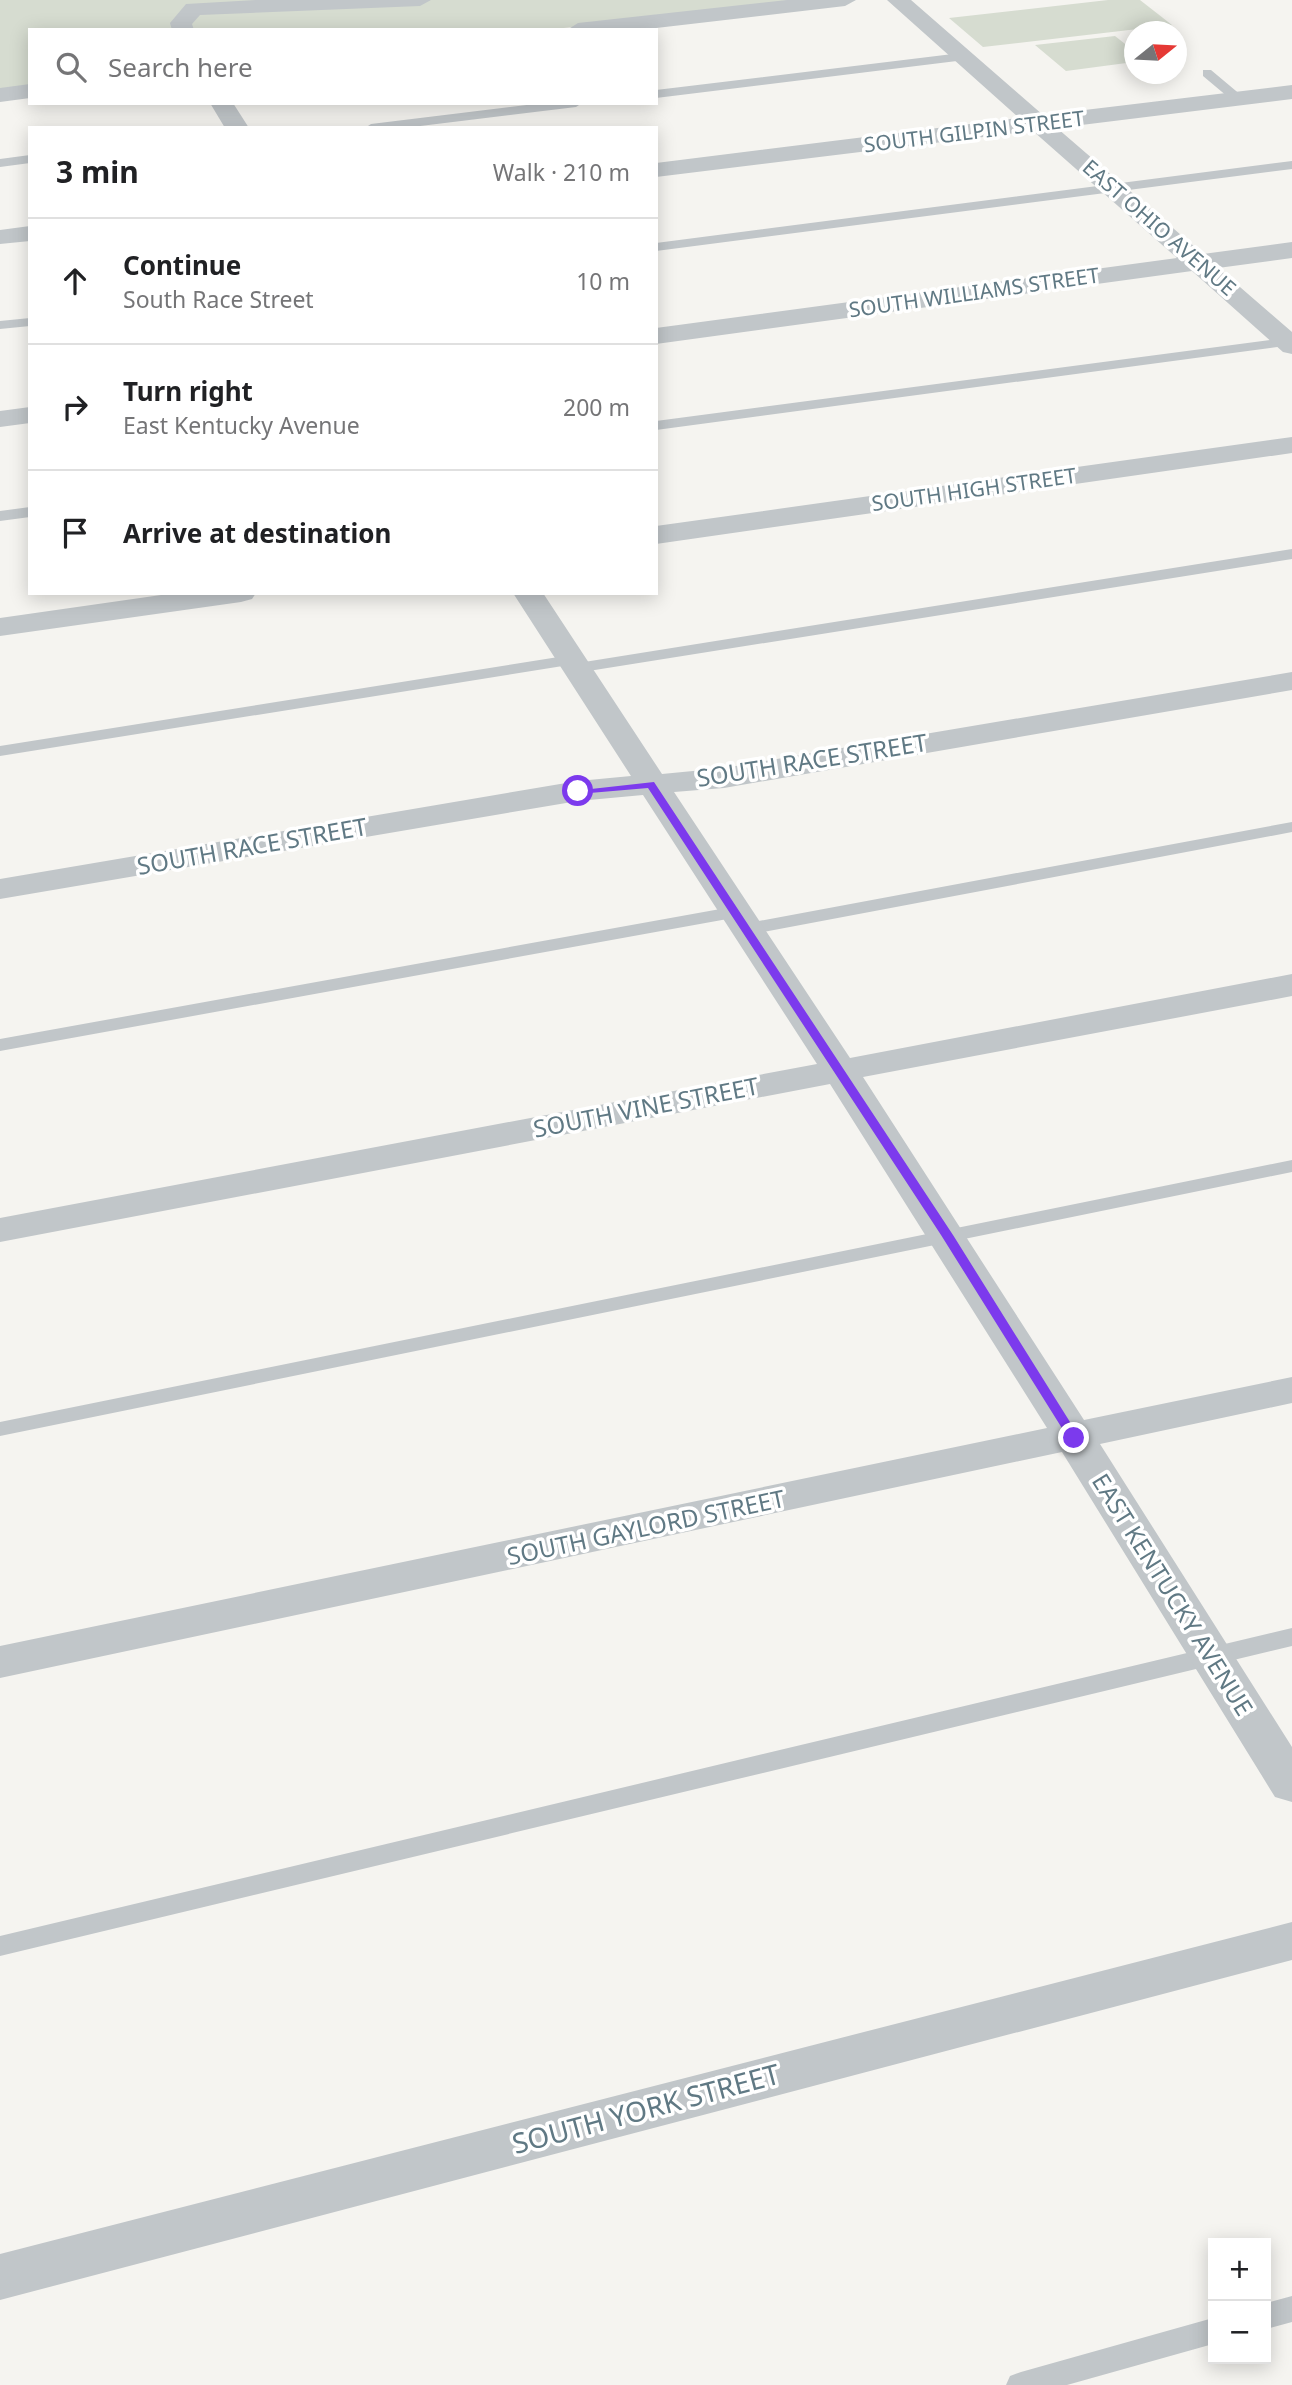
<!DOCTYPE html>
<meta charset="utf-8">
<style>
body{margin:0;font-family:"Noto Sans",sans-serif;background:#f6f6f6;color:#202124}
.controls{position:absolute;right:21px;bottom:21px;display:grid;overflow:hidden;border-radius:0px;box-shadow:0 4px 18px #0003}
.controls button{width:63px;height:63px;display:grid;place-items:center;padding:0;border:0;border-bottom:2px solid #e0e0e0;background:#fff;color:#202124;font:35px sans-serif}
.compass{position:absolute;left:1124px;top:21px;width:63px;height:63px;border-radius:50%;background:#fff;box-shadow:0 4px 18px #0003;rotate:72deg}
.stop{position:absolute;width:21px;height:21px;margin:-16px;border:5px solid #7c3aed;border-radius:50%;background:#fff}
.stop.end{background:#7c3aed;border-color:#fff;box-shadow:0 2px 7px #0008}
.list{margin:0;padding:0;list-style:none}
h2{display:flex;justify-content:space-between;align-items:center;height:91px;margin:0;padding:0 28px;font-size:30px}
h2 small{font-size:23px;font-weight:400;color:#757577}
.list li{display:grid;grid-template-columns:46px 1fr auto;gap:21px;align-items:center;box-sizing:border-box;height:126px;padding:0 28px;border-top:2px solid #e0e0e0}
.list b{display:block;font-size:26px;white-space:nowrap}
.list p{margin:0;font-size:23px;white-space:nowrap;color:#757577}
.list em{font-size:23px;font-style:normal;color:#757577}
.icon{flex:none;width:38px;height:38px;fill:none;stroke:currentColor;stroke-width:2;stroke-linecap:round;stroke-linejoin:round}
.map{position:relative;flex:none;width:1292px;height:2385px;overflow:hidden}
.search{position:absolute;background:#fff;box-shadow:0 4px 18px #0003;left:28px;top:28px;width:630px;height:77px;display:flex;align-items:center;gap:18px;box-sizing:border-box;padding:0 24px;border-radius:0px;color:#757577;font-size:26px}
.panel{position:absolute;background:#fff;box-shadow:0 4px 18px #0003;left:28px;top:126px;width:630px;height:469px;border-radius:0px}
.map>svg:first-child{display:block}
.green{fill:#d6dcd0}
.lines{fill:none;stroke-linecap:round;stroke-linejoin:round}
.service{fill:#c1c6c9;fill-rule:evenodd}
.minor{fill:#c1c6c9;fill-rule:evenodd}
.tertiary{fill:#c1c6c9;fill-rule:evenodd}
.route{fill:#7c3aed}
.labels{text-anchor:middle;stroke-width:7;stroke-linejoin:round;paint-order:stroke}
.far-street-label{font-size:21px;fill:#607984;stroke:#fff}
.street-label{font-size:24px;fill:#607984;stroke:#fff}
.near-street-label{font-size:28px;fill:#607984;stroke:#fff}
</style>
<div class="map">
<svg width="1292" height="2385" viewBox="0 0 1292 2385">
<rect width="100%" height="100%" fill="#f5f4f0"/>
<path class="green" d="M 0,0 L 813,0 L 546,30 L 30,30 L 30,87 L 0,91 Z
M 1108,0 L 1140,0 L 1172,25 L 983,47 L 949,18 Z
M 1115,36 L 1134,51 L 1134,62 L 1066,71 L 1035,45 Z"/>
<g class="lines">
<path class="service" d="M 961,53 L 965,54 L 965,60 L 656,98 L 656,90 Z
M 1203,70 L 1211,70 L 1242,96 L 1242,102 L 1234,102 L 1203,76 Z
M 543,103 L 582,103 L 576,107 L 404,128 L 365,128 L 371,124 Z
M 30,155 L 30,163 L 0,167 L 0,159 Z
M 1292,161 L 1292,169 L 656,251 L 656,243 Z
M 30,318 L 30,326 L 0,329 L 0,321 Z
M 1292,337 L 1292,345 L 656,430 L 656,421 Z
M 30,507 L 30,517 L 0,521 L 0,511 Z
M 1292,549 L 1292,559 L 576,673 L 570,672 L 569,665 L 0,756 L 0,746 L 571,655 L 577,656 L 578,663 Z
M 1292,822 L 1292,832 L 748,935 L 739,929 L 748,923 Z
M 737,906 L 746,912 L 744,916 L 0,1051 L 0,1039 Z
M 1292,1160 L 1292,1172 L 0,1436 L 0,1422 Z
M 1292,1628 L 1292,1646 L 0,1956 L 0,1936 Z
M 1292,2296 L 1292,2322 L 1266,2329 L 1266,2303 Z
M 1213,2318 L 1213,2344 L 1067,2385 L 1006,2385 L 1010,2376 L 1021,2372 Z"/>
<path class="minor" d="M 256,0 L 431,0 L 420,6 L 200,15 L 192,24 L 194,30 L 172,30 L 170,23 L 186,4 Z
M 887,0 L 911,0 L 1043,115 L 1292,85 L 1292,99 L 1057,128 L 1203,254 L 1292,242 L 1292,258 L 1218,268 L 1292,332 L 1292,354 L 1283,352 L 1192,271 L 656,344 L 656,328 L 1177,258 L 1033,131 L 656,177 L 656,163 L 1019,118 Z
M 210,103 L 233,103 L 249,128 L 225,128 Z
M 30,226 L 30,241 L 0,244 L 0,230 Z
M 30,407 L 30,423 L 0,427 L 0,411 Z
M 1292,437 L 1292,453 L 656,544 L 656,526 Z
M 175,593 L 256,593 L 252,599 L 241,602 L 0,636 L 0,618 Z
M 513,593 L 543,593 L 662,774 L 724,768 L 1292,672 L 1292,690 L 724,788 L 674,792 L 850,1058 L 1292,974 L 1292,996 L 863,1077 L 1084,1420 L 1292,1377 L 1292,1403 L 1100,1444 L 1292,1747 L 1292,1802 L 1275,1797 L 1062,1452 L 0,1678 L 0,1646 L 1047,1428 L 830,1084 L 0,1242 L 0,1218 L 817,1064 L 643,795 L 578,801 L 0,899 L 0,879 L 578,781 L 631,776 Z
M 1292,1922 L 1292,1960 L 0,2300 L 0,2254 Z"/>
<path class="tertiary" d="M 787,0 L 856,0 L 845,6 L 639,30 L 567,30 L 578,23 Z
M 30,84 L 30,98 L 0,102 L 0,88 Z"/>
</g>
<path class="route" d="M 654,782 L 953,1235 L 1080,1438 L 1079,1441 L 1070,1441 L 941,1235 L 648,788 L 578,794 L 573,791 Z"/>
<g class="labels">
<g class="far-street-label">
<text transform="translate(974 132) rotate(-7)" y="7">SOUTH GILPIN STREET</text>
<text transform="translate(1159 228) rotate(41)" y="7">EAST OHIO AVENUE</text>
<text transform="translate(974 293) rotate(-8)" y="7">SOUTH WILLIAMS STREET</text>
<text transform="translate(974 490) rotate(-8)" y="7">SOUTH HIGH STREET</text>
</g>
<g class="street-label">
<text transform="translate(812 761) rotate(-9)" y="8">SOUTH RACE STREET</text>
<text transform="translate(252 847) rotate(-10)" y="8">SOUTH RACE STREET</text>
<text transform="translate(646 1108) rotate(-11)" y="8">SOUTH VINE STREET</text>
<text transform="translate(646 1528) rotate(-12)" y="8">SOUTH GAYLORD STREET</text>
<text transform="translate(1172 1595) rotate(58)" y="8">EAST KENTUCKY AVENUE</text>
</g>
<g class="near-street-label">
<text transform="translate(646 2109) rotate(-15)" y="10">SOUTH YORK STREET</text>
</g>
</g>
</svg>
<div class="controls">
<button>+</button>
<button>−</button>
</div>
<svg class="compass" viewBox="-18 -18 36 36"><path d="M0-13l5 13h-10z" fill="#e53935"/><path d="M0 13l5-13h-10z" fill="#757577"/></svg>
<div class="stop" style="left:578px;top:791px"></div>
<div class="stop end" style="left:1074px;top:1438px"></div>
<div class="search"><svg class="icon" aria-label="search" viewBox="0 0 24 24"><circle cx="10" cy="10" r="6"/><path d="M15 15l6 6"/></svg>Search here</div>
<section class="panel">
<h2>3 min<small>Walk · 210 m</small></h2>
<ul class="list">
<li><svg class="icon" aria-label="ahead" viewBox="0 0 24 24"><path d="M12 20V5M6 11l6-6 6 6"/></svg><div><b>Continue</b><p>South Race Street</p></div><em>10 m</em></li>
<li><svg class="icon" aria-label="right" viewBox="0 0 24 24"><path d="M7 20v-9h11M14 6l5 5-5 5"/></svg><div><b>Turn right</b><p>East Kentucky Avenue</p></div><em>200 m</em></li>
<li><svg class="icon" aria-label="arrive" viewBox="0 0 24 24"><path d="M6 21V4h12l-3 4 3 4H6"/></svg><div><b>Arrive at destination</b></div></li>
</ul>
</section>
</div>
